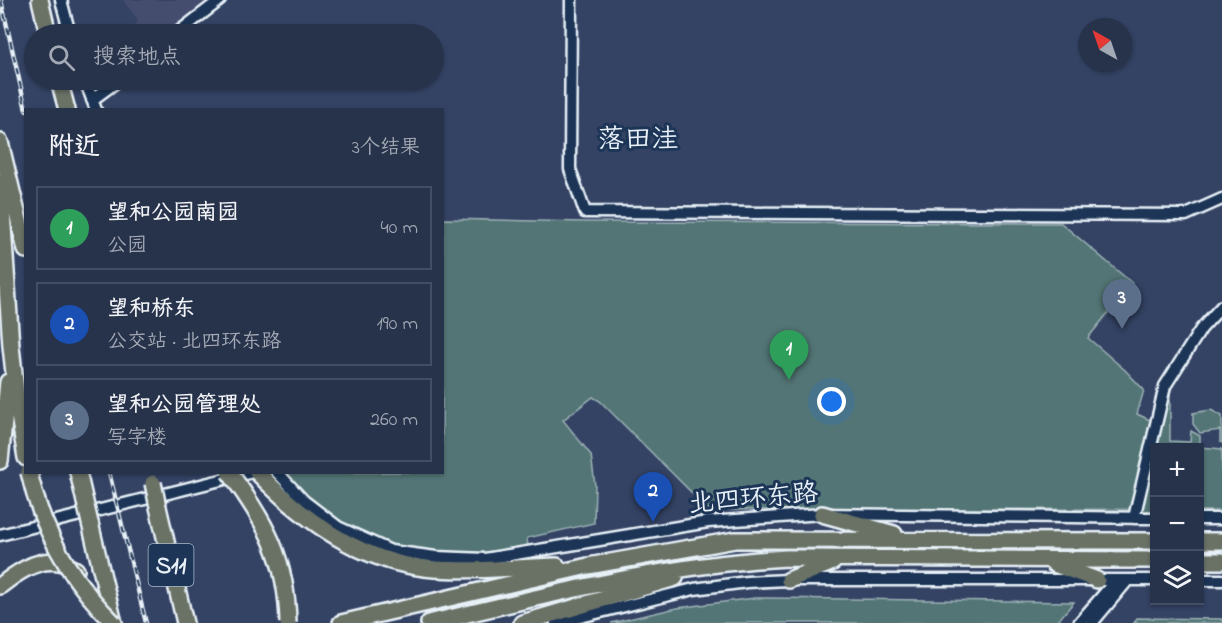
<!DOCTYPE html>
<html lang="zh">
<meta charset="utf-8">
<style>
body{margin:0;font-family:"Indie Flower","LXGW WenKai TC",sans-serif;background:#333e55;color:#f1f3f6}
.controls{position:absolute;right:18px;bottom:18px;display:grid;overflow:hidden;border-radius:0px;box-shadow:0 2px 4px #0004}
.controls button{width:54px;height:54px;display:grid;place-items:center;padding:0;border:0;border-bottom:2px solid #434d63;background:#27324b;color:#f1f3f6;font:30px sans-serif}
.compass{position:absolute;left:1078px;top:18px;width:54px;height:54px;border-radius:50%;background:#27324b;box-shadow:0 2px 4px #0004;rotate:320deg}
.you{position:absolute;left:832px;top:402px;width:21px;height:21px;margin:-15px;border:4px solid #fff;border-radius:50%;background:#1a73e8;box-shadow:0 0 0 9px #1a73e833}
.badge{display:grid;place-items:center;width:39px;height:39px;border-radius:50%;background:#95b2f1;color:#fff;font-size:20px;font-weight:700}
.pin{position:absolute;translate:-50% -50px;filter:drop-shadow(0 2px 3px #0008)}
.pin::after{content:'';position:absolute;top:32px;width:21px;height:18px;background:inherit;clip-path:polygon(0 0,100% 0,50% 100%)}
.list{margin:0;padding:0;list-style:none}
h2{display:flex;justify-content:space-between;align-items:center;height:78px;margin:0;padding:0 24px;font-size:26px}
h2 small{font-size:20px;font-weight:400;color:#a4aab5}
.list li{display:grid;grid-template-columns:39px 1fr auto;gap:18px;align-items:center;box-sizing:border-box;height:84px;margin:0 12px 12px;padding:0 12px;border:2px solid #434d63;border-radius:0px}
.list b{display:block;font-size:22px;white-space:nowrap}
.list p{margin:0;font-size:20px;white-space:nowrap;color:#a4aab5}
.list em{font-size:20px;font-style:normal;color:#a4aab5}
.icon{flex:none;width:33px;height:33px;fill:none;stroke:currentColor;stroke-width:2;stroke-linecap:round;stroke-linejoin:round}
.map{position:relative;flex:none;width:1222px;height:623px;overflow:hidden}
.search{position:absolute;background:#27324b;box-shadow:0 2px 4px #0004;left:24px;top:24px;width:420px;height:66px;display:flex;align-items:center;gap:15px;box-sizing:border-box;padding:0 21px;border-radius:33px;color:#a4aab5;font-size:22px}
.panel{position:absolute;background:#27324b;box-shadow:0 2px 4px #0004;left:24px;top:108px;width:420px;height:366px;border-radius:0px}
.map>svg:first-child{display:block}
.built{fill:#444d6e}
.green{fill:#527474;stroke:#9db2b6;stroke-width:1.5}
.lines{fill:none;stroke-linecap:round;stroke-linejoin:round}
.minor-casing{stroke:#e8f1f8;stroke-width:15}
.highway-casing{stroke:#e8f1f8;stroke-width:20}
.minor{stroke:#1d3557;stroke-width:10}
.highway{stroke:#6a7266;stroke-width:15}
.rail-casing{stroke:#e8f1f8;stroke-width:4.5}
.rail{stroke:#1d3557;stroke-width:2;stroke-dasharray:7;stroke-linecap:butt}
.highway-bridge-casing{stroke:#e8f1f8;stroke-width:20;stroke-linecap:butt}
.highway-bridge{stroke:#6a7266;stroke-width:15}
.labels{text-anchor:middle;stroke-width:6;stroke-linejoin:round;paint-order:stroke}
.shield{fill:#1d3557;stroke:#abb9c8;stroke-width:1.5}
.shield-label{font-size:24px;font-weight:bold;fill:#e8f1f8}
.street-label{font-size:26px;fill:#e8f1f8;stroke:#1d3557}
.neighbourhood-label{font-size:27px;fill:#e8f1f8;stroke:#1d3557}
</style>
<div class="map">
<svg width="1222" height="623" viewBox="0 0 1222 623">
<rect width="100%" height="100%" fill="#344364"/>
<filter id="ink" filterUnits="userSpaceOnUse"><feTurbulence type="fractalNoise" baseFrequency=".0167" numOctaves="2"/><feDisplacementMap in="SourceGraphic" scale="12" xChannelSelector="R" yChannelSelector="G"/><feConvolveMatrix kernelMatrix="1 2 1 2 8 2 1 2 1" color-interpolation-filters="sRGB"/></filter>
<g filter="url(#ink)">
<path class="built" d="M 123,0 L 211,0 L 168,34 L 132,34 L 138,20 Z"/>
<path class="green" d="M 443,219 L 585,222 L 1061,223 L 1132,283 L 1088,338 L 1125,370 L 1144,390 L 1137,414 L 1150,420 L 1133,509 L 709,510 L 600,401 L 593,397 L 563,420 L 591,455 L 595,485 L 594,523 L 527,538 L 528,546 C 510,549 491,554 473,555 C 434,557 382,547 347,527 C 323,513 303,492 284,473 L 442,472 Z
M 1170,389 L 1170,441 L 1190,442 L 1191,431 L 1200,436 L 1200,447 L 1222,449 L 1222,511 L 1200,511 L 1200,448 L 1155,448 Z
M 1211,410 L 1222,416 L 1222,443 L 1220,442 L 1220,430 L 1200,433 L 1193,424 L 1193,413 Z
M 1154,450 L 1154,511 L 1140,511 Z
M 755,598 L 767,598 L 1074,602 L 1056,623 L 611,623 L 677,608 Z
M 1137,618 L 1222,619 L 1222,623 L 1134,623 Z"/>
<g class="lines">
<defs>
<path id="minor" d="M 61,0 L 70,34
M 571,0 L 570,169 L 585,212 L 1186,215 L 1222,199
M 176,34 L 220,0
M 85,80 L 96,110
M 92,100 L 119,80
M 277,472 L 304,501 L 338,527 L 391,551 L 436,557 L 485,559 L 708,522 L 822,514 L 1154,518
M 1134,518 L 1165,386 L 1201,329 L 1222,306
M 1200,519 L 1222,519
M 0,535 L 253,472
M 1200,580 L 1222,580
M 556,623 L 694,589 L 747,582 L 789,580 L 1154,580
M 1079,623 L 1116,580
M 1092,623 L 1128,580"/>
<path id="highway" d="M 40,0 L 48,34
M 59,80 L 67,110
M 0,142 L 26,250
M 0,181 L 11,346 L 18,409 L 26,458
M 0,461 L 8,382
M 78,472 L 85,502
M 257,472 C 304,521 364,564 434,569 C 475,572 516,567 557,566
M 158,507 L 185,623
M 822,514 L 894,534
M 90,523 L 114,623
M 1200,541 L 1222,541
M 1200,561 L 1222,561
M 1054,564 L 1097,580
M 789,580 L 833,562
M 0,586 C 15,574 37,558 58,562 C 64,563 70,567 76,570
M 341,623 L 588,566 L 735,540 L 1154,541
M 429,623 C 548,595 666,564 788,558 L 1154,560
M 522,623 L 675,578"/>
</defs>
<use href="#minor" class="minor-casing"/>
<use href="#highway" class="highway-casing"/>
<use href="#minor" class="minor"/>
<use href="#highway" class="highway"/>
<defs>
<path id="rail" d="M 1,0 L 26,110
M 109,472 L 146,623"/>
</defs>
<use href="#rail" class="rail-casing"/>
<use href="#rail" class="rail"/>
<defs>
<path id="highway-bridge" d="M 29,472 C 42,531 72,582 114,623
M 229,472 C 266,522 287,560 288,623
M 153,483 L 158,507
M 85,502 L 90,523"/>
</defs>
<use href="#highway-bridge" class="highway-bridge-casing"/>
<use href="#highway-bridge" class="highway-bridge"/>
</g>
</g>
<g class="labels">
<rect class="shield" x="148.5" y="544" width="45" height="42" rx="4.5"/>
<g class="shield-label">
<text x="171" y="573">S11</text>
</g>
<g class="street-label">
<text transform="translate(753 497) rotate(-5)" y="9">北四环东路</text>
</g>
<g class="neighbourhood-label">
<text x="638" y="147">落田洼</text>
</g>
</g>
</svg>
<div class="controls">
<button>+</button>
<button>−</button>
<button><svg class="icon" aria-label="layers" viewBox="0 0 24 24"><path d="M12 4l9 5-9 5-9-5zM3 14l9 5 9-5"/></svg></button>
</div>
<svg class="compass" viewBox="-18 -18 36 36"><path d="M0-13l5 13h-10z" fill="#e53935"/><path d="M0 13l5-13h-10z" fill="#a4aab5"/></svg>
<div class="you"></div>
<div class="pin badge" style="left:789px;top:380px;background:#2e9e5b">1</div>
<div class="pin badge" style="left:653px;top:522px;background:#1a4fb4">2</div>
<div class="pin badge" style="left:1122px;top:329px;background:#5c6f8a">3</div>
<div class="search"><svg class="icon" aria-label="search" viewBox="0 0 24 24"><circle cx="10" cy="10" r="6"/><path d="M15 15l6 6"/></svg>搜索地点</div>
<section class="panel">
<h2>附近<small>3个结果</small></h2>
<ul class="list">
<li><span class="badge" style="background:#2e9e5b">1</span><div><b>望和公园南园</b><p>公园</p></div><em>40 m</em></li>
<li><span class="badge" style="background:#1a4fb4">2</span><div><b>望和桥东</b><p>公交站 · 北四环东路</p></div><em>190 m</em></li>
<li><span class="badge" style="background:#5c6f8a">3</span><div><b>望和公园管理处</b><p>写字楼</p></div><em>260 m</em></li>
</ul>
</section>
</div>
